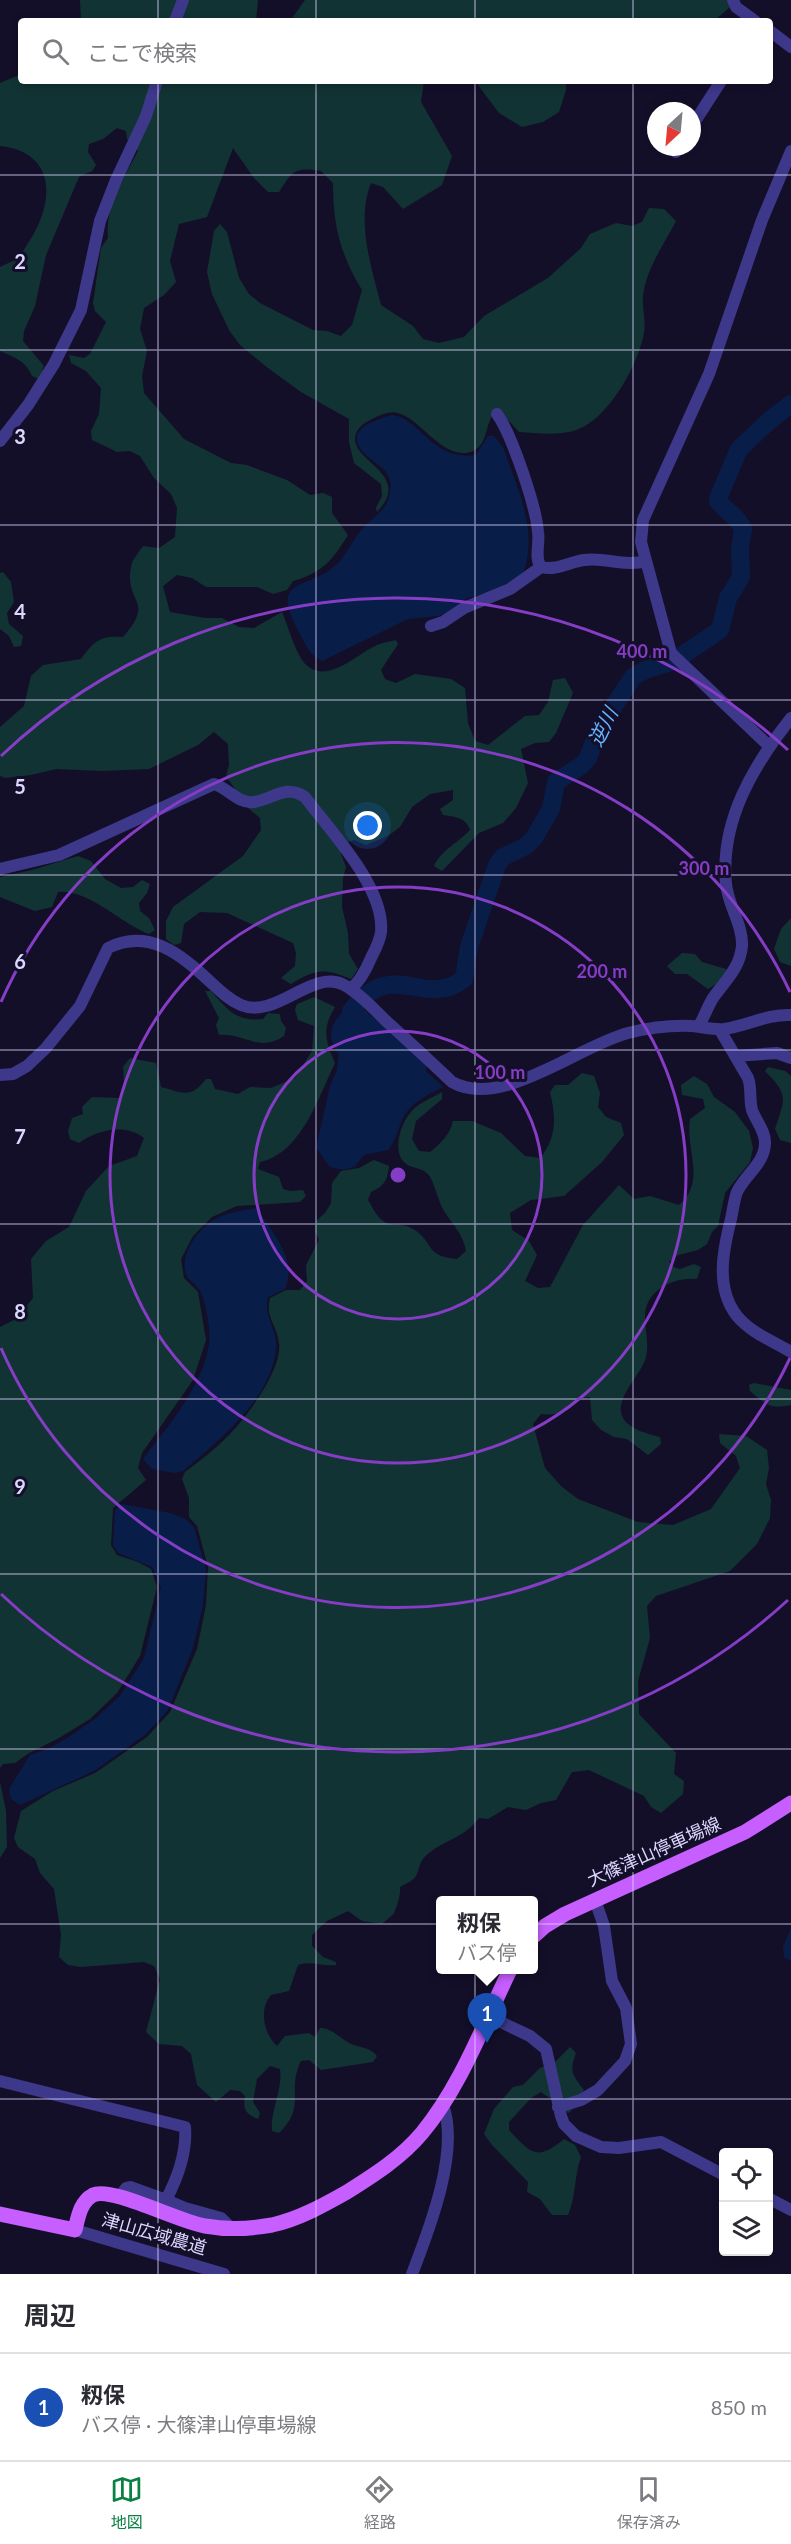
<!DOCTYPE html>
<html lang="ja">
<meta charset="utf-8">
<style>
body{margin:0;font-family:Lato,"Noto Sans JP",sans-serif;background:#f7f7f7;color:#2b2b33}
.controls{position:absolute;right:18px;bottom:18px;display:grid;overflow:hidden;border-radius:6px;box-shadow:0 3px 9px #0003}
.controls button{width:54px;height:54px;display:grid;place-items:center;padding:0;border:0;border-bottom:2px solid #e1e1e2;background:#fff;color:#2b2b33;font:30px sans-serif}
.compass{position:absolute;left:647px;top:102px;width:54px;height:54px;border-radius:50%;background:#fff;box-shadow:0 3px 9px #0003;rotate:206deg}
.you{position:absolute;left:368px;top:826px;width:21px;height:21px;margin:-15px;border:4px solid #fff;border-radius:50%;background:#1a73e8;box-shadow:0 0 0 9px #1a73e833}
.badge{display:grid;place-items:center;width:39px;height:39px;border-radius:50%;background:#0b8043;color:#fff;font-size:20px;font-weight:700}
.pin{position:absolute;translate:-50% -50px;filter:drop-shadow(0 2px 3px #0008)}
.pin::after{content:'';position:absolute;top:32px;width:21px;height:18px;background:inherit;clip-path:polygon(0 0,100% 0,50% 100%)}
.popup{position:absolute;left:436px;top:1896px;width:102px;height:78px;box-sizing:border-box;display:grid;place-content:center;border-radius:6px;background:#fff;filter:drop-shadow(0 2px 4px #0005);font-size:20px;white-space:nowrap;color:#7c7c81}
.popup b{font-size:22px;color:#2b2b33}
.popup::after{content:'';position:absolute;left:50%;top:100%;margin-left:-12px;border:12px solid transparent;border-top-color:#fff}
.list{margin:0;padding:0;list-style:none}
h2{display:flex;justify-content:space-between;align-items:center;height:78px;margin:0;padding:0 24px;font-size:26px}
h2 small{font-size:20px;font-weight:400;color:#7c7c81}
.list li{display:grid;grid-template-columns:39px 1fr auto;gap:18px;align-items:center;box-sizing:border-box;height:108px;padding:0 24px;border-top:2px solid #e1e1e2}
.list b{display:block;font-size:22px;white-space:nowrap}
.list p{margin:0;font-size:20px;white-space:nowrap;color:#7c7c81}
.list em{font-size:20px;font-style:normal;color:#7c7c81}
.icon{flex:none;width:33px;height:33px;fill:none;stroke:currentColor;stroke-width:2;stroke-linecap:round;stroke-linejoin:round}
.map{position:relative;flex:none;width:791px;height:2274px;overflow:hidden}
.search{position:absolute;background:#fff;box-shadow:0 3px 9px #0003;left:18px;right:18px;top:18px;height:66px;display:flex;align-items:center;gap:15px;box-sizing:border-box;padding:0 21px;border-radius:6px;color:#7c7c81;font-size:22px}
.sheet{height:186px;background:#fff}
nav{display:flex;justify-content:space-around;align-items:center;box-sizing:border-box;height:84px;border-top:2px solid #e1e1e2;background:#fff;font-size:16px;color:#7c7c81}
nav a{display:grid;justify-items:center;gap:3px}
nav .on{color:#0b8043}
.map>svg:first-child{display:block}
.green{fill:#123333}
.water{fill:#081e49}
.lines{fill:none;stroke-linecap:round;stroke-linejoin:round}
.river{stroke:#081e49;stroke-width:18}
.minor{stroke:#3d388a;stroke-width:12}
.major{stroke:#c75eff;stroke-width:15}
.grid{fill:none;stroke:#dcd7ff;stroke-width:1.5;stroke-opacity:0.55}
.ring{fill:none;stroke:#853dc5;stroke-width:3}
.labels{text-anchor:middle;stroke-width:6;stroke-linejoin:round;paint-order:stroke}
.street-label{font-size:18px;fill:#dcd7ff;stroke:#140f29}
.water-label{font-size:20px;font-style:italic;fill:#65b4ff;stroke:#140f29}
.grid-label{font-size:20px;text-anchor:middle;font-weight:bold;fill:#dcd7ff;stroke:#140f29;stroke-width:6;stroke-linejoin:round;paint-order:stroke}
.centre{fill:#853dc5;stroke:#140f29;stroke-width:3}
.ring-label{font-size:18px;text-anchor:middle;font-weight:bold;fill:#853dc5;stroke:#140f29;stroke-width:6;stroke-linejoin:round;paint-order:stroke}
</style>
<div class="map">
<svg width="791" height="2274" viewBox="0 0 791 2274">
<rect width="100%" height="100%" fill="#140f29"/>
<path class="green" d="M 80,0 L 258,0 L 256,21 L 81,21 Z
M 305,0 L 729,0 L 730,7 L 714,21 L 290,21 Z
M 21,74 L 21,81 L 424,81 L 421,102 L 452,156 L 442,185 L 403,209 L 383,187 L 371,183 C 356,221 371,266 381,305 L 413,326 L 423,339 L 439,343 L 464,337 L 484,316 L 548,278 L 581,248 L 590,234 L 616,223 L 632,226 L 642,222 L 649,208 L 664,209 L 676,221 C 664,244 646,269 643,296 C 642,308 646,321 644,333 C 638,364 612,412 583,427 C 564,437 540,433 519,432 L 498,409 C 483,422 490,443 473,451 C 445,463 420,418 398,413 C 390,411 383,414 376,417 C 370,420 361,424 357,431 C 342,461 416,471 377,512 L 376,508 L 382,496 L 381,484 L 354,463 L 349,442 L 349,419 L 301,392 L 268,368 L 240,345 L 229,330 L 212,294 L 207,272 L 214,231 L 220,224 L 227,232 L 239,278 L 249,294 L 260,303 L 313,330 L 327,331 L 341,336 L 352,325 L 362,290 C 340,254 333,225 333,183 L 321,171 C 295,167 293,170 279,192 L 268,192 L 254,178 L 233,148 L 207,217 L 179,224 L 170,261 L 176,282 L 164,295 L 144,308 L 140,329 L 147,351 L 142,376 L 144,393 L 184,439 L 231,463 L 247,465 L 287,480 L 310,495 L 323,493 L 332,497 L 332,513 L 348,535 C 332,561 322,573 293,581 L 287,590 L 273,594 L 257,587 L 206,587 L 192,578 L 177,575 L 163,586 L 170,612 L 205,618 L 222,618 L 239,627 L 254,628 L 282,612 C 288,626 294,648 302,660 C 322,688 354,657 373,647 C 380,643 388,642 396,640 L 398,644 L 381,670 L 385,679 L 396,683 L 415,674 L 451,679 L 465,688 L 468,723 L 475,741 L 488,745 L 525,716 L 539,715 L 548,702 L 553,680 L 565,678 L 573,693 L 556,733 L 549,742 L 535,743 L 521,749 L 528,783 L 516,808 L 503,823 L 479,833 L 442,871 L 434,866 C 441,850 458,843 470,830 C 466,817 455,817 443,815 L 440,809 L 453,800 L 453,790 L 430,794 L 412,807 L 400,827 L 388,836 L 366,845 L 354,840 L 345,843 L 341,854 L 346,867 L 343,878 L 342,907 L 348,933 L 349,954 L 358,969 L 351,979 C 324,968 316,969 291,984 L 281,978 L 295,966 L 296,953 L 293,943 L 227,913 L 200,912 L 184,924 L 181,943 L 174,945 L 166,939 L 166,921 L 173,907 L 243,856 L 261,830 L 260,818 L 248,808 L 226,776 L 229,765 L 228,744 L 214,732 L 198,745 L 149,769 L 102,771 L 56,769 L 31,775 L 5,778 L 0,776 L 0,727 L 24,706 L 31,676 L 43,665 L 81,659 C 94,641 100,635 123,637 C 156,600 124,603 131,567 C 132,560 139,552 143,546 L 159,548 L 175,537 L 177,508 L 171,494 L 154,478 L 140,456 L 130,451 L 117,452 L 92,440 L 91,431 L 99,414 L 101,388 L 86,371 L 71,363 L 69,355 L 84,358 L 90,354 L 106,322 L 95,311 L 93,303 L 101,248 L 108,238 C 105,206 124,178 138,151 L 127,139 L 126,131 L 117,128 L 103,139 L 89,144 L 88,152 L 96,165 L 92,171 L 79,177 L 46,255 L 35,306 L 24,331 L 23,341 L 44,366 L 39,379 L 32,376 C 26,361 14,357 0,351 L 0,267 C 5,264 12,262 17,259 C 22,254 26,246 30,240 C 55,201 56,152 0,146 L 0,83 Z
M 475,81 L 566,81 L 566,90 L 559,112 L 543,122 L 522,127 L 499,113 Z
M 3,572 L 11,582 L 14,602 L 7,613 L 9,624 L 23,636 L 21,646 L 14,647 L 9,636 L 0,629 L 0,573 Z
M 78,856 L 91,861 L 105,879 L 121,888 L 133,887 L 142,880 L 150,884 L 147,893 L 139,903 L 140,911 L 149,918 L 155,930 L 149,934 C 121,924 89,889 58,892 L 52,907 L 35,911 L 0,897 L 0,877 L 32,870 Z
M 791,918 L 791,966 L 780,962 L 774,949 L 781,929 Z
M 682,953 L 695,954 L 702,962 L 726,969 L 727,972 L 718,983 L 708,989 L 687,974 L 675,974 L 667,966 Z
M 205,991 L 211,991 C 228,1010 236,1022 263,1019 L 268,1013 L 280,1014 L 281,1021 L 286,1028 L 284,1036 C 258,1053 245,1033 219,1035 L 216,1025 L 219,1018 Z
M 314,997 L 335,1007 C 322,1028 325,1040 335,1063 C 319,1096 301,1154 260,1162 L 258,1169 L 279,1177 L 283,1189 L 290,1191 L 303,1190 L 306,1196 L 300,1202 L 237,1206 L 212,1217 L 193,1236 L 181,1259 L 184,1278 L 198,1292 L 206,1340 L 193,1380 L 142,1453 L 138,1468 L 146,1480 L 113,1508 L 111,1545 L 117,1555 L 138,1562 L 151,1569 L 157,1587 L 140,1656 L 117,1693 L 90,1719 L 59,1738 L 29,1753 L 15,1763 L 3,1764 L 0,1768 L 0,1327 L 16,1319 L 33,1298 L 31,1259 L 46,1241 L 69,1227 L 86,1191 L 109,1166 L 137,1156 L 144,1138 C 125,1123 97,1130 79,1143 L 70,1139 L 68,1131 L 72,1118 L 83,1114 L 82,1107 L 92,1097 L 120,1098 L 124,1081 L 123,1067 L 130,1058 L 156,1063 L 161,1087 C 183,1093 191,1099 206,1079 L 211,1079 L 215,1089 L 238,1094 L 250,1087 L 271,1088 L 295,1078 L 312,1051 L 314,1026 L 298,1020 L 295,1010 L 297,1004 Z
M 768,1067 L 785,1071 L 791,1076 L 791,1143 L 780,1140 L 775,1129 C 785,1098 789,1095 765,1071 Z
M 582,1073 L 594,1076 L 600,1093 L 598,1107 L 606,1117 L 621,1123 L 624,1135 L 602,1162 L 564,1196 L 531,1200 L 510,1213 L 512,1230 L 529,1241 L 537,1255 L 525,1281 L 538,1288 L 550,1287 L 583,1225 L 619,1185 L 634,1199 L 650,1196 L 679,1205 C 707,1181 685,1150 690,1119 L 705,1108 L 703,1099 L 682,1095 L 681,1085 L 694,1076 L 707,1084 L 714,1097 L 735,1112 L 749,1131 L 753,1148 L 750,1162 L 725,1193 L 718,1226 L 712,1232 L 707,1244 L 698,1250 L 678,1255 L 669,1262 L 673,1267 L 680,1269 L 694,1264 L 701,1267 L 697,1279 C 674,1277 644,1290 645,1318 C 645,1332 650,1346 645,1360 C 639,1377 613,1400 623,1418 C 630,1430 649,1434 660,1437 L 661,1444 L 648,1455 L 627,1439 L 614,1437 L 601,1430 L 592,1420 L 590,1397 L 580,1398 C 568,1412 560,1416 541,1414 L 533,1424 L 545,1468 L 561,1486 L 578,1499 L 638,1522 L 673,1525 L 711,1509 L 740,1468 L 736,1456 L 720,1443 L 719,1434 L 746,1436 L 767,1450 L 769,1468 L 766,1484 L 771,1500 L 770,1518 L 757,1544 L 730,1571 L 656,1596 L 647,1606 L 650,1638 L 638,1681 L 639,1714 L 676,1753 L 674,1774 L 684,1781 L 683,1794 L 661,1813 L 651,1807 L 644,1796 L 589,1770 L 572,1772 L 556,1800 L 541,1803 L 526,1810 L 508,1807 L 488,1819 L 479,1818 C 463,1840 438,1841 423,1859 C 419,1864 419,1871 416,1876 C 413,1881 405,1884 400,1887 C 401,1894 397,1906 394,1913 C 392,1916 385,1921 382,1924 L 362,1921 L 348,1911 L 327,1921 L 312,1935 L 312,1946 L 323,1957 L 336,1962 L 336,1965 C 324,1967 309,1960 298,1965 L 289,1991 L 271,1995 C 259,2009 263,2033 277,2046 L 285,2036 L 309,2033 L 315,2037 L 320,2028 C 333,2028 340,2039 351,2044 C 361,2048 370,2047 377,2056 L 373,2062 L 321,2070 L 309,2060 L 301,2061 C 286,2091 307,2106 279,2133 L 272,2131 C 270,2110 283,2090 280,2069 L 270,2066 L 257,2079 L 253,2102 L 260,2113 L 258,2119 C 245,2114 243,2109 245,2096 L 240,2091 L 230,2090 L 216,2102 L 197,2085 L 191,2054 L 182,2046 L 159,2044 L 146,2032 L 160,1979 L 154,1966 L 144,1962 L 81,1967 L 68,1965 L 59,1957 L 61,1935 L 54,1889 L 40,1873 L 35,1859 L 18,1847 L 14,1838 L 21,1811 L 53,1791 L 95,1773 L 147,1737 L 170,1712 L 197,1649 L 206,1605 L 208,1567 L 197,1526 L 189,1517 L 189,1498 L 182,1479 L 185,1472 C 199,1461 213,1451 225,1439 C 244,1421 283,1370 279,1343 C 277,1325 265,1318 270,1298 L 286,1290 L 300,1290 L 307,1281 L 306,1265 L 319,1240 L 315,1231 L 316,1221 L 325,1213 L 331,1203 L 332,1183 L 341,1171 L 359,1168 L 374,1160 L 389,1166 C 388,1180 384,1186 371,1192 L 368,1200 C 372,1206 376,1216 382,1220 C 389,1227 401,1223 409,1227 C 436,1239 421,1256 457,1259 L 466,1251 C 463,1234 453,1225 444,1211 C 438,1201 435,1185 430,1177 C 424,1166 411,1170 404,1162 C 392,1150 401,1123 411,1112 C 418,1103 432,1098 442,1092 L 442,1099 L 416,1121 L 412,1139 L 419,1151 L 430,1152 C 440,1144 450,1135 453,1121 L 472,1121 L 501,1133 L 525,1156 L 540,1158 C 557,1138 556,1117 550,1092 L 555,1085 L 568,1085 Z
M 754,1383 L 791,1390 L 791,1405 C 770,1409 766,1405 750,1391 L 749,1385 Z
M 0,1782 L 6,1811 L 7,1847 L 0,1858 Z
M 570,2047 L 576,2053 C 569,2072 572,2074 584,2090 L 571,2111 L 568,2113 C 560,2102 551,2100 541,2092 L 531,2098 L 509,2122 L 509,2130 C 530,2153 537,2162 564,2139 L 575,2145 L 581,2157 C 574,2176 576,2197 568,2215 L 552,2215 L 540,2199 L 527,2192 L 528,2182 L 492,2145 L 484,2134 L 494,2109 L 513,2087 L 523,2085 L 540,2068 L 556,2061 Z"/>
<path class="water" d="M 392,415 C 420,418 432,462 476,455 L 488,436 L 494,436 L 503,447 C 517,488 540,533 522,576 L 495,590 L 465,599 L 449,612 L 438,616 L 408,619 L 322,661 C 310,655 306,646 300,634 C 267,574 308,592 337,564 C 348,553 353,538 364,527 C 372,518 384,512 388,500 C 391,492 392,481 387,473 C 381,465 370,460 363,452 C 343,429 376,420 392,415 Z
M 355,1001 L 426,1065 L 426,1071 L 443,1087 C 429,1094 412,1102 404,1116 C 398,1128 397,1139 388,1150 L 364,1155 L 355,1166 L 344,1170 L 330,1167 L 316,1148 L 330,1086 L 337,1070 L 339,1054 C 321,1031 337,1016 355,1001 Z
M 257,1208 C 272,1233 298,1259 285,1289 L 268,1297 C 263,1317 277,1328 276,1347 C 274,1396 218,1442 183,1471 L 175,1473 L 152,1469 L 143,1459 C 169,1425 202,1387 209,1345 C 211,1331 207,1304 200,1291 C 197,1284 188,1281 186,1274 C 179,1254 200,1226 217,1218 C 230,1212 243,1210 257,1208 Z
M 122,1504 L 170,1513 L 185,1519 L 194,1527 L 206,1569 L 203,1605 L 193,1648 L 168,1710 L 145,1735 L 94,1771 L 20,1805 L 11,1799 L 9,1789 L 30,1755 L 50,1748 L 70,1736 L 95,1719 L 120,1696 L 144,1658 L 161,1587 L 152,1567 L 118,1553 L 113,1545 L 115,1510 Z
M 791,1928 L 791,1961 L 784,1957 L 783,1947 Z"/>
<g class="lines">
<path class="river" d="M 351,1011 C 393,955 423,1010 464,979 L 469,947 L 497,865 L 503,857 L 526,846 L 534,838 L 551,809 L 556,782 L 582,765 L 588,758 L 599,729 L 633,677 L 645,670 L 674,661 L 720,630 L 728,598 L 741,577 L 740,548 L 743,529 C 736,514 726,512 718,501 L 719,496 L 739,449 L 770,420 L 791,404"/>
<path class="minor" d="M 733,0 L 736,7 L 755,21
M 175,21 L 183,0
M 770,31 L 791,47
M 692,126 L 721,81
M 676,152 L 679,147
M 497,414 C 512,435 536,506 538,532 C 540,543 534,558 541,567
M 0,441 L 28,405 L 54,364 L 81,310 L 100,221 L 116,180 L 146,116 L 157,81
M 431,626 L 443,622 L 464,608 L 510,589 L 541,567 C 556,571 569,562 584,560 C 605,557 625,567 646,561
M 769,746 L 671,653 L 641,542 L 643,520 L 709,374 L 762,220 L 791,151
M 0,869 L 59,855 L 214,784 C 228,788 238,804 254,802 C 274,799 285,784 305,797 C 330,831 385,887 381,932 C 380,941 375,950 371,958 C 366,970 360,981 351,989
M 699,1026 C 704,1017 708,1006 713,998 C 725,981 740,968 742,946 C 743,925 728,905 726,884 C 720,821 753,766 791,718
M 720,1030 L 748,1078 C 752,1089 749,1099 752,1110 C 756,1121 766,1132 765,1144 C 764,1164 745,1175 737,1192 C 734,1200 733,1210 731,1219 C 723,1250 715,1288 737,1316 C 751,1333 773,1341 791,1352
M 735,1056 L 777,1053 L 791,1058
M 0,1075 L 13,1074 L 27,1066 L 46,1048 L 80,1006 L 108,948 C 146,929 177,951 205,977 C 216,987 227,999 241,1005 C 276,1020 312,968 344,985 C 359,993 373,1008 385,1020 C 408,1041 430,1061 452,1082 C 501,1110 578,1046 628,1033 C 648,1028 671,1025 692,1026 C 703,1027 714,1030 724,1029 C 747,1026 767,1014 791,1015
M 488,2016 L 530,2036 L 546,2049 L 561,2116 L 564,2124 L 576,2136 L 601,2147 L 619,2148 L 661,2142 L 724,2175
M 0,2081 L 185,2127 C 187,2151 177,2179 166,2200 L 130,2187 L 126,2188 L 120,2196
M 558,2107 L 581,2100 L 598,2090 L 625,2061 L 631,2044 L 626,2008 L 612,1981 L 604,1926 L 595,1900
M 768,2198 L 791,2210
M 166,2200 L 185,2208 L 221,2218 L 227,2224 L 227,2228
M 75,2230 L 224,2274
M 412,2274 C 429,2230 460,2151 443,2105"/>
<path class="major" d="M 534,1936 L 545,1926 L 565,1914 L 745,1832 L 791,1803
M 0,2214 L 75,2230 C 78,2218 80,2202 93,2195 C 111,2186 179,2222 205,2226 C 227,2230 250,2229 272,2225 C 299,2219 324,2205 347,2192 C 374,2175 401,2158 422,2133 C 461,2086 483,2025 510,1970"/>
</g>
<path class="grid" d="M 158,0 L 158,21M 316,0 L 316,21M 475,0 L 475,21M 633,0 L 633,21M 158,81 L 158,2274M 316,81 L 316,2274M 475,81 L 475,2274M 633,81 L 633,2274M 0,175 L 791,175M 0,350 L 791,350M 0,525 L 791,525M 0,700 L 791,700M 0,875 L 791,875M 0,1050 L 791,1050M 0,1224 L 791,1224M 0,1399 L 791,1399M 0,1574 L 791,1574M 0,1749 L 791,1749M 0,1924 L 791,1924M 0,2099 L 791,2099"/>
<g class="ring">
<circle cx="398" cy="1175" r="144"/>
<circle cx="398" cy="1175" r="288"/>
<path d="M790 1358A433 433 0 0 1 1 1348M1 1002A433 433 0 0 1 790 992"/>
<path d="M788 1600A577 577 0 0 1 1 1594M1 756A577 577 0 0 1 788 750"/>
</g>
<g class="labels">
<g class="street-label">
<text transform="translate(654 1852) rotate(-24)" y="6">大篠津山停車場線</text>
<text transform="translate(154 2234) rotate(16)" y="6">津山広域農道</text>
</g>
<g class="water-label">
<text transform="translate(603 727) rotate(-63)" y="7">逆川</text>
</g>
</g>
<g class="grid-label">
<text x="20" y="269">2</text>
<text x="20" y="444">3</text>
<text x="20" y="619">4</text>
<text x="20" y="794">5</text>
<text x="20" y="969">6</text>
<text x="20" y="1144">7</text>
<text x="20" y="1319">8</text>
<text x="20" y="1494">9</text>
</g>
<circle cx="398" cy="1175" r="9" class="centre"/>
<g class="ring-label">
<text x="642" y="658">400 m</text>
<text x="704" y="875">300 m</text>
<text x="602" y="978">200 m</text>
<text x="500" y="1079">100 m</text>
</g>
</svg>
<div class="controls">
<button><svg class="icon" aria-label="locate" viewBox="0 0 24 24"><circle cx="12" cy="12" r="6"/><path d="M12 2v4M12 18v4M2 12h4M18 12h4"/></svg></button>
<button><svg class="icon" aria-label="layers" viewBox="0 0 24 24"><path d="M12 4l9 5-9 5-9-5zM3 14l9 5 9-5"/></svg></button>
</div>
<svg class="compass" viewBox="-18 -18 36 36"><path d="M0-13l5 13h-10z" fill="#e53935"/><path d="M0 13l5-13h-10z" fill="#7c7c81"/></svg>
<div class="you"></div>
<div class="pin badge" style="left:487px;top:2043px;background:#1a4fb4">1</div>
<div class="popup"><b>籾保</b>バス停</div>
<div class="search"><svg class="icon" aria-label="search" viewBox="0 0 24 24"><circle cx="10" cy="10" r="6"/><path d="M15 15l6 6"/></svg>ここで検索</div>
</div>
<section class="sheet">
<h2>周辺<small></small></h2>
<ul class="list">
<li><span class="badge" style="background:#1a4fb4">1</span><div><b>籾保</b><p>バス停 · 大篠津山停車場線</p></div><em>850 m</em></li>
</ul>
</section>
<nav>
<a class="on"><svg class="icon" aria-label="map" viewBox="0 0 24 24"><path d="M3 6l6-2 6 2 6-2v14l-6 2-6-2-6 2zM9 4v14M15 6v14"/></svg>地図</a>
<a><svg class="icon" aria-label="directions" viewBox="0 0 24 24"><path d="M12 3l9 9-9 9-9-9zM9 14v-3h6M13 9l2 2-2 2"/></svg>経路</a>
<a><svg class="icon" aria-label="saved" viewBox="0 0 24 24"><path d="M7 4h10v16l-5-4-5 4z"/></svg>保存済み</a>
</nav>
